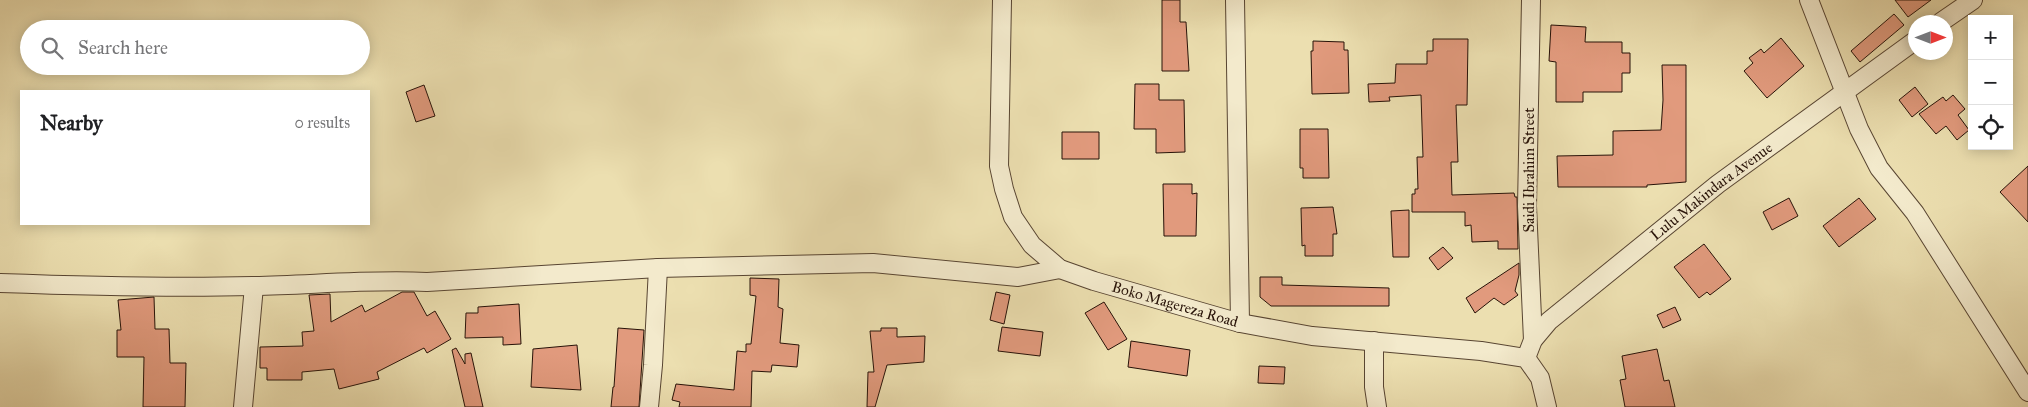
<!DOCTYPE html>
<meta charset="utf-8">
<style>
body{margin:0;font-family:"IM FELL Great Primer",serif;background:#f2f2f2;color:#202124}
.controls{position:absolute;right:15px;top:15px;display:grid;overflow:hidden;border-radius:0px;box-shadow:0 2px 12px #0003}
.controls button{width:45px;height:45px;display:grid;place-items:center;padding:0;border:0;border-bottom:1px solid #e0e0e0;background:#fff;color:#202124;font:25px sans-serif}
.compass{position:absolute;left:1908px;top:15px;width:45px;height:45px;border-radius:50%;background:#fff;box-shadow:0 2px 12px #0003;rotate:90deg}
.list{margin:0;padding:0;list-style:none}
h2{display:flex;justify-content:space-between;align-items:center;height:65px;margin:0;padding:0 20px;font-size:21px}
h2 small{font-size:16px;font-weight:400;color:#757577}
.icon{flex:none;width:28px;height:28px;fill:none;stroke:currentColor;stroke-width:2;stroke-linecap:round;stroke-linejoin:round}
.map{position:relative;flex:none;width:2028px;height:407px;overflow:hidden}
.search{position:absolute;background:#fff;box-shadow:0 2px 12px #0003;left:20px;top:20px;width:350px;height:55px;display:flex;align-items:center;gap:12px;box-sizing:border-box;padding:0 18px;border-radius:28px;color:#757577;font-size:19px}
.panel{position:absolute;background:#fff;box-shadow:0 2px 12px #0003;left:20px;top:90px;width:350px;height:135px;border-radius:0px}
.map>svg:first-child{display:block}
.building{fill:#e19a7d;stroke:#271208}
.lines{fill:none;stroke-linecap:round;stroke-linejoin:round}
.street-casing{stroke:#584532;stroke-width:20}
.street{stroke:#f3eacc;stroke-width:18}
.labels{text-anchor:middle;stroke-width:5;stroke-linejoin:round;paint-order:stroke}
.street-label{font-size:15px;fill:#271208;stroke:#f3eacc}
</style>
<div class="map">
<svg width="2028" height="407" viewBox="0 0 2028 407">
<rect width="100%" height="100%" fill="#ecdfb0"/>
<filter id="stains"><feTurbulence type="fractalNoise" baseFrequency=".004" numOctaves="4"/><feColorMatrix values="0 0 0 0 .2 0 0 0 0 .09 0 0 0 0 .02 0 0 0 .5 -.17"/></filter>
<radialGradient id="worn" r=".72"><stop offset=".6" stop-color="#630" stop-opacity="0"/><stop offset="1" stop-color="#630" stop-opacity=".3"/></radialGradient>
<path class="building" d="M 1162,0 L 1180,0 L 1180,22 L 1186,22 L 1189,71 L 1162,71 Z
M 1895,0 L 1931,0 L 1908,17 Z
M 1894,14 L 1904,25 L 1860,62 L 1851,51 Z
M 1551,25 L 1586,27 L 1585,42 L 1622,42 L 1622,53 L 1630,53 L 1630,73 L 1622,73 L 1622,92 L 1583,92 L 1583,102 L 1556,102 L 1556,62 L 1549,61 Z
M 1781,38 L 1804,66 L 1767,98 L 1744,71 L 1753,63 L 1749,58 L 1761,49 L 1764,53 Z
M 1433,39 L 1468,39 L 1467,105 L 1456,105 L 1458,162 L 1451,162 L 1452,195 L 1514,193 L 1515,197 L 1517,197 L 1518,249 L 1498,249 L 1498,241 L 1472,242 L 1471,225 L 1465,226 L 1465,212 L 1412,212 L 1412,194 L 1415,194 L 1415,189 L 1418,189 L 1417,157 L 1423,157 L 1421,95 L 1389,97 L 1390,101 L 1369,102 L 1368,84 L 1395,83 L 1396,64 L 1427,64 L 1427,51 L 1433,51 Z
M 1313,41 L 1344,42 L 1344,50 L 1348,50 L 1349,93 L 1312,94 L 1311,51 L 1313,51 Z
M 1662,65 L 1686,65 L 1686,182 L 1647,185 L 1647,187 L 1558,187 L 1557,156 L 1613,155 L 1613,131 L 1661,130 L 1663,100 Z
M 1135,84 L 1159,84 L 1159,100 L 1184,100 L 1185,152 L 1156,153 L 1156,129 L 1134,129 Z
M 424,85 L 435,116 L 416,122 L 406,92 Z
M 1915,87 L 1928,104 L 1912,117 L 1899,100 Z
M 1953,95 L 1965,109 L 1958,115 L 1969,130 L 1957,140 L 1946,126 L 1936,134 L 1919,114 L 1943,97 L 1946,101 Z
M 1300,129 L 1328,129 L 1329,178 L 1303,178 L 1303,168 L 1300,168 Z
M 1062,132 L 1099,132 L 1099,159 L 1062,159 Z
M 2028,166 L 2028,222 L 2000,192 Z
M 1163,184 L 1192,184 L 1192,194 L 1197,193 L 1196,236 L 1164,236 Z
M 1789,198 L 1798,216 L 1772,230 L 1763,212 Z
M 1859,198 L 1876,219 L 1839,247 L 1823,226 Z
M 1333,207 L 1337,234 L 1333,234 L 1333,256 L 1305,256 L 1305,245 L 1302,246 L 1301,208 Z
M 1409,210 L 1409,257 L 1393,257 L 1391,211 Z
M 1704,244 L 1731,279 L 1710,295 L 1707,292 L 1699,298 L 1674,267 Z
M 1443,247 L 1453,258 L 1438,270 L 1429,258 Z
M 1519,263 L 1519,275 L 1515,291 L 1518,295 L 1504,305 L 1494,298 L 1475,313 L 1466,298 Z
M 1260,277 L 1282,277 L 1282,285 L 1389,288 L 1389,306 L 1271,306 L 1260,297 Z
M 750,278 L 779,279 L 778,307 L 783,309 L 780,343 L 799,345 L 797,367 L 772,365 L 771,372 L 752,371 L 751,407 L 679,407 L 680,402 L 672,400 L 676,384 L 734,390 L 737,351 L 746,352 L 746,344 L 751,344 L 756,296 L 750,295 Z
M 402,292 L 414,292 L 427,316 L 435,311 L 451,339 L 427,353 L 424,348 L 377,372 L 379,379 L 339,389 L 334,369 L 302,372 L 302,380 L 267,380 L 267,368 L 260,368 L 260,347 L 303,346 L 302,332 L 314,331 L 309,295 L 330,294 L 331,322 L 362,305 L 365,312 Z
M 996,292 L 1010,295 L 1004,324 L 990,320 Z
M 154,297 L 155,329 L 169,329 L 170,363 L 186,363 L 185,407 L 143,407 L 144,357 L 117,357 L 117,330 L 121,330 L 118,300 Z
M 1104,302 L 1127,339 L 1108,350 L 1085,313 Z
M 519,304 L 521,344 L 503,345 L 503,337 L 465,338 L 466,313 L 478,313 L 478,307 Z
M 1675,307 L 1681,320 L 1663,328 L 1657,315 Z
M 1002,327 L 1043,332 L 1040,356 L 998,351 Z
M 618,328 L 644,330 L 639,407 L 611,407 L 613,387 L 614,387 Z
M 881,328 L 897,328 L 897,337 L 925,336 L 924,362 L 887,365 L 875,407 L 867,407 L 868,372 L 874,372 L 870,331 L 881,331 Z
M 1131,341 L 1190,350 L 1187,376 L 1128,367 Z
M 577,345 L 581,390 L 531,387 L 533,349 Z
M 456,348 L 465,364 L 465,354 L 471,353 L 483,407 L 465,407 L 452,350 Z
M 1657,349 L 1664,381 L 1669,380 L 1675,407 L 1625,407 L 1620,380 L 1626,379 L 1622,356 Z
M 1259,366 L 1285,367 L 1284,384 L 1258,383 Z"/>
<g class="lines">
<defs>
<g id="street">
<path id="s1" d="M 1002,0 L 999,166 L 1004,189 L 1013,217 L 1032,245 L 1060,269 L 1094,281 L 1240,323 L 1312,336 L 1481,351 L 1526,358 L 1540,378 L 1547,407"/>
<path d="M 1235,0 L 1240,323"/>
<path d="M 1531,0 L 1527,206 L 1533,340"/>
<path d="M 1809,0 L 1859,129 L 1879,168 L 1915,213 L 2028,392"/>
<path d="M 1941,22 L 1973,0"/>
<path d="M 0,283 C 85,286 169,288 253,286 C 311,285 369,279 427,282 L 658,268 L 873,263 L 1018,277 L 1060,269"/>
<path d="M 1374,341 L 1374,387 L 1377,407"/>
<path id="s2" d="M 1526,358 L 1533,340 L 1549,321 L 1718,184 L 1916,40"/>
<path d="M 243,407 L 254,286"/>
<path d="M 649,407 L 653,365 L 658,268"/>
</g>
</defs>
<use href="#street" class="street-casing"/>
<use href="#street" class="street"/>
</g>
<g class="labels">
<g class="street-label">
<text transform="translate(1529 170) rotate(-90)" y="5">Saidi Ibrahim Street</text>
<text dy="5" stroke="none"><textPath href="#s2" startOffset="252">Lulu Makindara Avenue</textPath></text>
<text dy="5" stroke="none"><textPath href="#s1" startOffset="410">Boko Magereza Road</textPath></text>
</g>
</g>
<rect width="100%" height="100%" filter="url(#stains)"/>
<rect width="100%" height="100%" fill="url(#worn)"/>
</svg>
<div class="controls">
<button>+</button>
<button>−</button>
<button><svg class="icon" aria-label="locate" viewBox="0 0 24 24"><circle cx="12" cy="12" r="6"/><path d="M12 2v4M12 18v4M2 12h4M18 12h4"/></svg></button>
</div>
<svg class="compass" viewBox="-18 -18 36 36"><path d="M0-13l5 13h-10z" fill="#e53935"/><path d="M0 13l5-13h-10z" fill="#757577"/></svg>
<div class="search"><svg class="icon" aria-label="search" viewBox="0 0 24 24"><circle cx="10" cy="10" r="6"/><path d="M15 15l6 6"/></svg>Search here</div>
<section class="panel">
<h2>Nearby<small>0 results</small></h2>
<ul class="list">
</ul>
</section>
</div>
